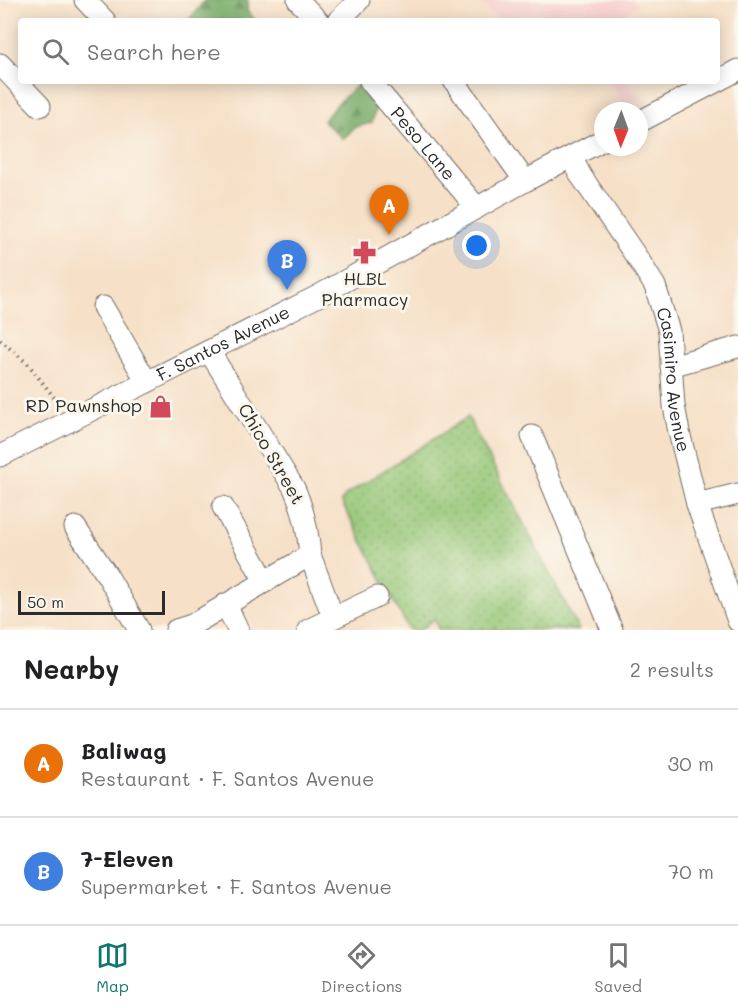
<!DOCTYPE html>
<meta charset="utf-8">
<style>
body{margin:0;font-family:Mali,sans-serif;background:#f6f6f6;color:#202124}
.compass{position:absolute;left:594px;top:102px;width:54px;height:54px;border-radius:50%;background:#fff;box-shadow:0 3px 15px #0003;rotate:181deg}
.scale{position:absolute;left:18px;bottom:15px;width:147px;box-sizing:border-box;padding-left:6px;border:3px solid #2b2b2b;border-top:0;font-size:16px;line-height:21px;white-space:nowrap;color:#2b2b2b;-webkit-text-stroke:4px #fbf7ec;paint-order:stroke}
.you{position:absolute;left:477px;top:246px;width:21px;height:21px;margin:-15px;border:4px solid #fff;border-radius:50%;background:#1a73e8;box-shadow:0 0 0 9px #1a73e833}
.badge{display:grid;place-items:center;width:39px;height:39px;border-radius:50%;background:#0f766e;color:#fff;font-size:20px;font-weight:700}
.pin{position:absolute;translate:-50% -50px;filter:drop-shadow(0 2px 3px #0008)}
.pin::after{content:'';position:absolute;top:32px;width:21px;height:18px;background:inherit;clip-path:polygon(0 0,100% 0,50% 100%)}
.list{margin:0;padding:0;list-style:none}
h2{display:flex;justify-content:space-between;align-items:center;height:78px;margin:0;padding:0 24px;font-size:26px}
h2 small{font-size:20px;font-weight:400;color:#757577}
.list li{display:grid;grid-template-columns:39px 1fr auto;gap:18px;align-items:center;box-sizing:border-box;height:108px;padding:0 24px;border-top:2px solid #e0e0e0}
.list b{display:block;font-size:22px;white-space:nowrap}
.list p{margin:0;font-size:20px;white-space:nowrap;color:#757577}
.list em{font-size:20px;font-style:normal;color:#757577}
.icon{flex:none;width:33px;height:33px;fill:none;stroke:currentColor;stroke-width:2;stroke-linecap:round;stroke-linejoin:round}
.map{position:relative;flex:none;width:738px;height:630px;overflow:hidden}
.search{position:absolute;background:#fff;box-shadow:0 3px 15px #0003;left:18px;right:18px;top:18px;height:66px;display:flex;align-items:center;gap:15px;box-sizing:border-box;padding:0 21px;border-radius:6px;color:#757577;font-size:22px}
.sheet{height:294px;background:#fff}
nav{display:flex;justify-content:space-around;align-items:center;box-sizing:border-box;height:84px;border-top:2px solid #e0e0e0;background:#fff;font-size:16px;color:#757577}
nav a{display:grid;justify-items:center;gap:3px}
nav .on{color:#0f766e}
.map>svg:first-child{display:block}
.built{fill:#f7d0cf}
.forest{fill:url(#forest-firs);stroke:#516b49;stroke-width:1.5}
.park{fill:url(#park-dots);stroke:#607850;stroke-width:1.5}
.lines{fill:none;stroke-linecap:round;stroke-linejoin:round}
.minor-casing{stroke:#726a62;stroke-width:23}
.path{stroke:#726a62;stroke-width:4;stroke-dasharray:1.5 4.5;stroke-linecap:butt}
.minor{stroke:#fff;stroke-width:21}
.labels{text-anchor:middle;stroke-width:6;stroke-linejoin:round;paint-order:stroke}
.street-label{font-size:18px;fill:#2b2b2b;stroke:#fbf7ec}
.poi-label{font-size:18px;fill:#2b2b2b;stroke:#fbf7ec}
</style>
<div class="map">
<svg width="738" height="630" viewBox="0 0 738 630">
<defs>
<pattern id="forest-firs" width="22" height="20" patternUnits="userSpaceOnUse" patternTransform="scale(1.5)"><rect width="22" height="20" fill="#77ab67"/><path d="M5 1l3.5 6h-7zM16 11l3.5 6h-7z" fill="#628b55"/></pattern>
<pattern id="park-dots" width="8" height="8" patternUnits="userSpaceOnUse" patternTransform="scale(1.5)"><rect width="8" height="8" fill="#94c676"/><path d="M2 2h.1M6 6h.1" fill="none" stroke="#79a161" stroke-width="1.8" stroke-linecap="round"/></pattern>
</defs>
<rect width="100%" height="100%" fill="#fbf7ec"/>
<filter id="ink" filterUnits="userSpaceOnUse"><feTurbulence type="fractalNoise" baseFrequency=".0167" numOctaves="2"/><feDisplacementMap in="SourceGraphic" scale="12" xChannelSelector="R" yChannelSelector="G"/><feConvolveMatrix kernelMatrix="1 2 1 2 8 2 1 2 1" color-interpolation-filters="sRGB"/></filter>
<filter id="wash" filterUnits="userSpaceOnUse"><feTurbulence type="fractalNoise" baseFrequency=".008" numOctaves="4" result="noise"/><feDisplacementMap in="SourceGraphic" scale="24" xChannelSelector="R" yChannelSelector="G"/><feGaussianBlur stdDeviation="1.35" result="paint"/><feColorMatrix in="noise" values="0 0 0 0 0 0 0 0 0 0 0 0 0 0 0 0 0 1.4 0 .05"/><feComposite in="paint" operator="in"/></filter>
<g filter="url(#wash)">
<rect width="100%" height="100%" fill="#f6e0c7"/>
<path class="built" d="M 477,0 L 632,0 L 637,5 L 618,21 L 499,21 Z
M 608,81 L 627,81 L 641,97 L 628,106 Z"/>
<path class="forest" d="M 205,0 L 248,0 L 247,11 L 256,21 L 188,21 Z
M 360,83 L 378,98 L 372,123 L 355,127 L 343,139 L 323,121 L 339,102 Z"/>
<path class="park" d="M 468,417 L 579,630 L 439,630 L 434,619 L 420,630 L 409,630 L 341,501 L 347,494 Z"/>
</g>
<g filter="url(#ink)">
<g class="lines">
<defs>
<g id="minor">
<path d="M 85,0 L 105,21"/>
<path d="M 298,0 L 318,21"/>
<path d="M 338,21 L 359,0"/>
<path d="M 0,64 L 40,106"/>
<path id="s1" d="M 370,81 L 477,208"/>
<path d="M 454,81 L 525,181"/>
<path d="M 717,81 L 738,70"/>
<path d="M 639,122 L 717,81"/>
<path id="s2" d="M 571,157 L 581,176 L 640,262 L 655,286 L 669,331 L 674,406 L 679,432 L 697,504 L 738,621"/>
<path d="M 103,307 L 147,382"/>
<path d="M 671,366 L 738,347"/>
<path d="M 532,436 L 612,630"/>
<path id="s3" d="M 0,456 L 318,296 L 525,181 L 603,140"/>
<path d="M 697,504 L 738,494"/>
<path d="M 223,507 L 265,581"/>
<path d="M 75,527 L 107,575 L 139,630"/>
<path d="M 310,555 L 333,617"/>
<path d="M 226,604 L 238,630"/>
<path d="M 176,630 L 192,625 L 310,555 C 308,531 304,510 294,488 L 209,351"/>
<path d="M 308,630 L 377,597"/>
</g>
</defs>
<use href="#minor" class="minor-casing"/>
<path class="path" d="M 0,340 L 28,364 L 60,405"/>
<use href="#minor" class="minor"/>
</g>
</g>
<defs>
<symbol id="pharmacy-bare" viewBox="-9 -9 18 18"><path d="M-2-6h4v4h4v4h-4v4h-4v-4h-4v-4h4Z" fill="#d1495b" stroke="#fbf7ec" stroke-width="2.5" paint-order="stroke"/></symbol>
<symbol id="shop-bare" viewBox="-9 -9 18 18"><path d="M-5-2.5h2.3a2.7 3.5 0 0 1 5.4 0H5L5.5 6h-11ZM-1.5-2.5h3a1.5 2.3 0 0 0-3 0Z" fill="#d1495b" stroke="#fbf7ec" stroke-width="2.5" paint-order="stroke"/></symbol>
</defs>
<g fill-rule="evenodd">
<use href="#pharmacy-bare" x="348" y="236" width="33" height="33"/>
<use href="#shop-bare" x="144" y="390" width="33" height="33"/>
</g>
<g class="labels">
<g class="street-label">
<text dy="6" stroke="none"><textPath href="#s1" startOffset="82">Peso Lane</textPath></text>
<text dy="6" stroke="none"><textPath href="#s3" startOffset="250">F. Santos Avenue</textPath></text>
<text dy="6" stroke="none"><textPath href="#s2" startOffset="250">Casimiro Avenue</textPath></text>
<text transform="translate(271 454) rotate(60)" y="6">Chico Street</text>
</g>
<g class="poi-label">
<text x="365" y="285">HLBL<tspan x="365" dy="21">Pharmacy</tspan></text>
<text x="142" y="412" text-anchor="end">RD Pawnshop</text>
</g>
</g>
</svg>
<svg class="compass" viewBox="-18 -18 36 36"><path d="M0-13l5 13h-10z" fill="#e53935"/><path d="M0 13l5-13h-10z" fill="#757577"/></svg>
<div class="scale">50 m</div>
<div class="you"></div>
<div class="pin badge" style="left:389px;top:235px;background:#e8710a">A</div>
<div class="pin badge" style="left:287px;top:290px;background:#3f7fe0">B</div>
<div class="search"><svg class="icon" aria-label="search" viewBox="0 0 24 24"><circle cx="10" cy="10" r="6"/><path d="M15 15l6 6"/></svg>Search here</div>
</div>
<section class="sheet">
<h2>Nearby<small>2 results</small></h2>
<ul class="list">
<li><span class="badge" style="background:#e8710a">A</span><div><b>Baliwag</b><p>Restaurant · F. Santos Avenue</p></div><em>30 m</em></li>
<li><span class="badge" style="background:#3f7fe0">B</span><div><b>7-Eleven</b><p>Supermarket · F. Santos Avenue</p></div><em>70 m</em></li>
</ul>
</section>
<nav>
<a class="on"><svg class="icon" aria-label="map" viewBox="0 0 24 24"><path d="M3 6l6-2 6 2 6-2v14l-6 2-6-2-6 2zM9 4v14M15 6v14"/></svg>Map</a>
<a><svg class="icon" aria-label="directions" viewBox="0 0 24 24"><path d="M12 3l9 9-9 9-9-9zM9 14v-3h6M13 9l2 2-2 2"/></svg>Directions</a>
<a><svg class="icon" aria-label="saved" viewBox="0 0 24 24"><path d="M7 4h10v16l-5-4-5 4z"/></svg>Saved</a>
</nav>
